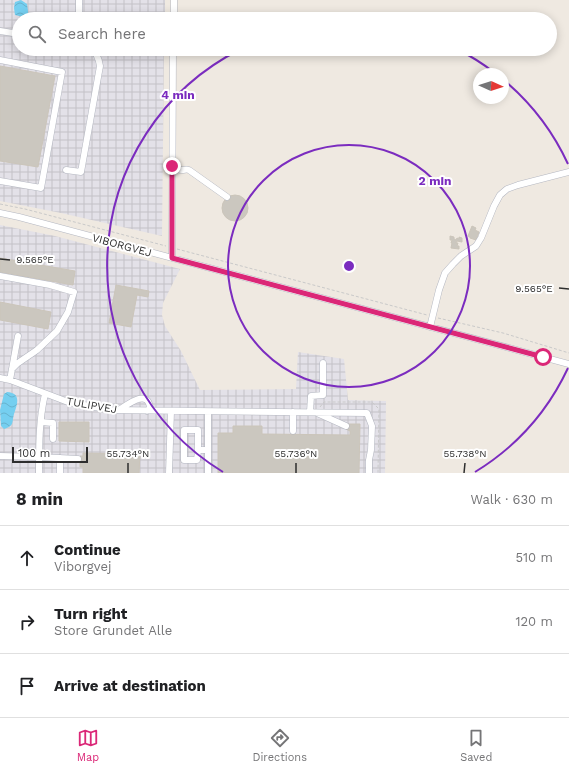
<!DOCTYPE html>
<meta charset="utf-8">
<style>
body{margin:0;font-family:"Work Sans",sans-serif;background:#f2f2f2;color:#202124}
.compass{position:absolute;left:473px;top:68px;width:36px;height:36px;border-radius:50%;background:#fff;box-shadow:0 2px 10px #0003;rotate:93deg}
.scale{position:absolute;left:12px;bottom:10px;width:76px;box-sizing:border-box;padding-left:4px;border:2px solid #2e2e2e;border-top:0;font-size:11px;line-height:14px;white-space:nowrap;color:#2e2e2e;-webkit-text-stroke:3px #fff;paint-order:stroke}
.stop{position:absolute;width:12px;height:12px;margin:-9px;border:3px solid #db2777;border-radius:50%;background:#fff}
.stop.end{background:#db2777;border-color:#fff;box-shadow:0 1px 4px #0008}
.list{margin:0;padding:0;list-style:none}
h2{display:flex;justify-content:space-between;align-items:center;height:52px;margin:0;padding:0 16px;font-size:17px}
h2 small{font-size:13px;font-weight:400;color:#757577}
.list li{display:grid;grid-template-columns:26px 1fr auto;gap:12px;align-items:center;box-sizing:border-box;height:64px;padding:0 16px;border-top:1px solid #e0e0e0}
.list b{display:block;font-size:15px;white-space:nowrap}
.list p{margin:0;font-size:13px;white-space:nowrap;color:#757577}
.list em{font-size:13px;font-style:normal;color:#757577}
.icon{flex:none;width:22px;height:22px;fill:none;stroke:currentColor;stroke-width:2;stroke-linecap:round;stroke-linejoin:round}
.map{position:relative;flex:none;width:569px;height:473px;overflow:hidden}
.search{position:absolute;background:#fff;box-shadow:0 2px 10px #0003;left:12px;right:12px;top:12px;height:44px;display:flex;align-items:center;gap:10px;box-sizing:border-box;padding:0 14px;border-radius:22px;color:#757577;font-size:15px}
.sheet{height:244px;background:#fff}
nav{display:flex;justify-content:space-around;align-items:center;box-sizing:border-box;height:56px;border-top:1px solid #e0e0e0;background:#fff;font-size:11px;color:#757577}
nav a{display:grid;justify-items:center;gap:2px}
nav .on{color:#db2777}
.map>svg:first-child{display:block}
.industrial{fill:url(#industrial-grid)}
.water{fill:url(#water-waves)}
.building{fill:#cbc7bf;stroke:#cbc5ba}
.lines{fill:none;stroke-linecap:round;stroke-linejoin:round}
.minor-casing{stroke:#b4b7c1;stroke-width:7}
.path{stroke:#c9c9c9;stroke-width:1;stroke-dasharray:3 2;stroke-linecap:butt}
.minor{stroke:#fff;stroke-width:6}
.route{stroke:#db2777;stroke-width:5}
.ticks{fill:none;stroke:#2e2e2e;stroke-width:1.5}
.ring{fill:none;stroke:#7b2cbf;stroke-width:2}
.labels{text-anchor:middle;stroke-width:4;stroke-linejoin:round;paint-order:stroke}
.street-label{font-size:11px;fill:#2e2e2e;stroke:#fff}
.ticks-label{font-size:10px;text-anchor:middle;fill:#2e2e2e;stroke:#fff;stroke-width:4;stroke-linejoin:round;paint-order:stroke}
.centre{fill:#7b2cbf;stroke:#fff;stroke-width:2}
.ring-label{font-size:12px;text-anchor:middle;font-weight:bold;fill:#7b2cbf;stroke:#fff;stroke-width:4;stroke-linejoin:round;paint-order:stroke}
</style>
<div class="map">
<svg width="569" height="473" viewBox="0 0 569 473">
<defs>
<pattern id="industrial-grid" width="8" height="8" patternUnits="userSpaceOnUse"><rect width="8" height="8" fill="#e3e1e8"/><path d="M0 4h8M4 0v8" fill="none" stroke="#c3c1c7"/></pattern>
<pattern id="water-waves" width="16" height="10" patternUnits="userSpaceOnUse"><rect width="16" height="10" fill="#75cff0"/><path d="M0 5q4-4 8 0t8 0" fill="none" stroke="#66b2ce"/></pattern>
</defs>
<rect width="100%" height="100%" fill="#efe9e1"/>
<path class="industrial" d="M 0,0 L 165,0 L 165,19 L 19,19 L 19,49 L 164,49 L 162,236 L 61,213 L 0,201 Z
M 0,225 L 55,236 L 180,269 L 163,303 L 162,315 L 165,326 L 181,351 L 200,390 L 296,389 L 298,352 L 344,359 L 348,400 L 386,401 L 385,473 L 0,473 Z"/>
<path class="water" d="M 21,0 L 27,4 L 28,11 L 28,18 L 15,15 L 14,8 L 15,2 Z
M 7,392 C 22,393 17,405 14,414 C 13,417 13,421 12,424 C 10,427 7,428 4,429 L 1,426 L 0,410 L 4,394 Z"/>
<path class="building" d="M 0,66 L 55,76 L 38,167 L 0,161 Z
M222 208a13 13 0 1 1 26 0a13 13 0 1 1-26 0Z
M 472,226 L 476,228 L 475,230 L 479,232 L 476,240 L 470,238 L 470,237 L 468,236 Z
M 450,236 L 454,237 L 454,239 L 456,240 L 457,238 L 459,239 L 459,237 L 462,238 L 462,242 L 457,241 L 456,243 L 458,243 L 457,246 L 459,246 L 459,249 L 451,248 L 452,243 L 451,243 L 452,240 L 450,240 Z
M 0,258 L 75,271 L 73,285 L 0,272 Z
M 116,285 L 149,291 L 148,297 L 137,295 L 131,327 L 109,323 Z
M 0,302 L 51,312 L 48,329 L 0,320 Z
M 59,422 L 89,422 L 89,442 L 59,441 Z
M 348,424 L 360,424 L 359,473 L 218,473 L 218,433 L 233,433 L 233,426 L 262,426 L 262,434 L 350,435 L 350,431 L 346,429 Z
M 83,453 L 140,454 L 139,473 L 83,473 L 83,467 L 80,467 L 80,456 L 83,456 Z"/>
<g class="lines">
<defs>
<path id="minor" d="M 79,19 L 79,0
M 174,19 L 174,0
M 0,31 L 19,34
M 0,60 L 62,72 L 41,188 L 0,181
M 172,166 C 175,168 178,170 182,170 C 185,170 186,169 189,170 L 227,197
M 66,170 L 81,172 L 100,66 C 99,59 97,53 91,49
M 0,213 L 19,217 L 569,364
M 172,258 L 173,49
M 0,276 L 50,285 L 74,292 L 68,312 L 57,331 L 37,350 L 18,363 L 12,369
M 430,327 L 439,290 L 445,273 L 453,264 L 461,256 L 476,246 L 481,238 L 494,206 L 500,195 L 507,189 L 518,185 L 569,172
M 0,378 L 10,380 L 68,402 L 111,410 L 367,413 L 372,426 L 371,450 L 369,460 L 369,473
M 10,380 L 18,336
M 119,410 C 127,405 148,388 150,408 L 147,411
M 310,412 L 311,396 L 323,395 L 323,363
M 317,413 L 346,426
M 41,422 L 53,423 L 53,439
M 293,431 L 293,412
M 198,450 L 197,460 L 184,460 L 184,430 L 198,430 L 198,450 L 208,450
M 0,456 L 39,457 L 78,459
M 39,473 C 39,447 39,419 45,394
M 60,473 L 60,458
M 169,473 L 171,411
M 208,473 L 208,412"/>
</defs>
<use href="#minor" class="minor-casing"/>
<path class="path" d="M 0,204 L 25,209 L 166,246
M 177,249 L 427,315
M 438,318 L 503,333 L 569,353
M 320,407 L 324,402 L 372,402 L 379,409 L 378,473"/>
<use href="#minor" class="minor"/>
</g>
<g class="lines">
<path class="route" d="M 172,166 L 172,258 L 543,357"/>
</g>
<path class="ticks" d="M 0,259 L 10,260M 559,288 L 569,289M 128,473 L 128,463M 296,473 L 296,463M 464,473 L 465,463"/>
<g class="ring">
<circle cx="349" cy="266" r="121"/>
<path d="M568 368A242 242 0 0 1 475 472M223 472A242 242 0 0 1 241 49M457 49A242 242 0 0 1 495 73M505 81A242 242 0 0 1 568 164"/>
</g>
<g class="labels">
<g class="street-label">
<text transform="translate(122 245) rotate(15)" y="4">VIBORGVEJ</text>
<text transform="translate(92 405) rotate(10)" y="4">TULIPVEJ</text>
</g>
</g>
<g class="ticks-label">
<text x="35" y="263">9.565°E</text>
<text x="534" y="292">9.565°E</text>
<text x="128" y="457">55.734°N</text>
<text x="296" y="457">55.736°N</text>
<text x="465" y="457">55.738°N</text>
</g>
<circle cx="349" cy="266" r="6" class="centre"/>
<g class="ring-label">
<text x="178" y="99">4 min</text>
<text x="435" y="185">2 min</text>
</g>
</svg>
<svg class="compass" viewBox="-18 -18 36 36"><path d="M0-13l5 13h-10z" fill="#e53935"/><path d="M0 13l5-13h-10z" fill="#757577"/></svg>
<div class="scale">100 m</div>
<div class="stop" style="left:543px;top:357px"></div>
<div class="stop end" style="left:172px;top:166px"></div>
<div class="search"><svg class="icon" aria-label="search" viewBox="0 0 24 24"><circle cx="10" cy="10" r="6"/><path d="M15 15l6 6"/></svg>Search here</div>
</div>
<section class="sheet">
<h2>8 min<small>Walk · 630 m</small></h2>
<ul class="list">
<li><svg class="icon" aria-label="ahead" viewBox="0 0 24 24"><path d="M12 20V5M6 11l6-6 6 6"/></svg><div><b>Continue</b><p>Viborgvej</p></div><em>510 m</em></li>
<li><svg class="icon" aria-label="right" viewBox="0 0 24 24"><path d="M7 20v-9h11M14 6l5 5-5 5"/></svg><div><b>Turn right</b><p>Store Grundet Alle</p></div><em>120 m</em></li>
<li><svg class="icon" aria-label="arrive" viewBox="0 0 24 24"><path d="M6 21V4h12l-3 4 3 4H6"/></svg><div><b>Arrive at destination</b></div></li>
</ul>
</section>
<nav>
<a class="on"><svg class="icon" aria-label="map" viewBox="0 0 24 24"><path d="M3 6l6-2 6 2 6-2v14l-6 2-6-2-6 2zM9 4v14M15 6v14"/></svg>Map</a>
<a><svg class="icon" aria-label="directions" viewBox="0 0 24 24"><path d="M12 3l9 9-9 9-9-9zM9 14v-3h6M13 9l2 2-2 2"/></svg>Directions</a>
<a><svg class="icon" aria-label="saved" viewBox="0 0 24 24"><path d="M7 4h10v16l-5-4-5 4z"/></svg>Saved</a>
</nav>
